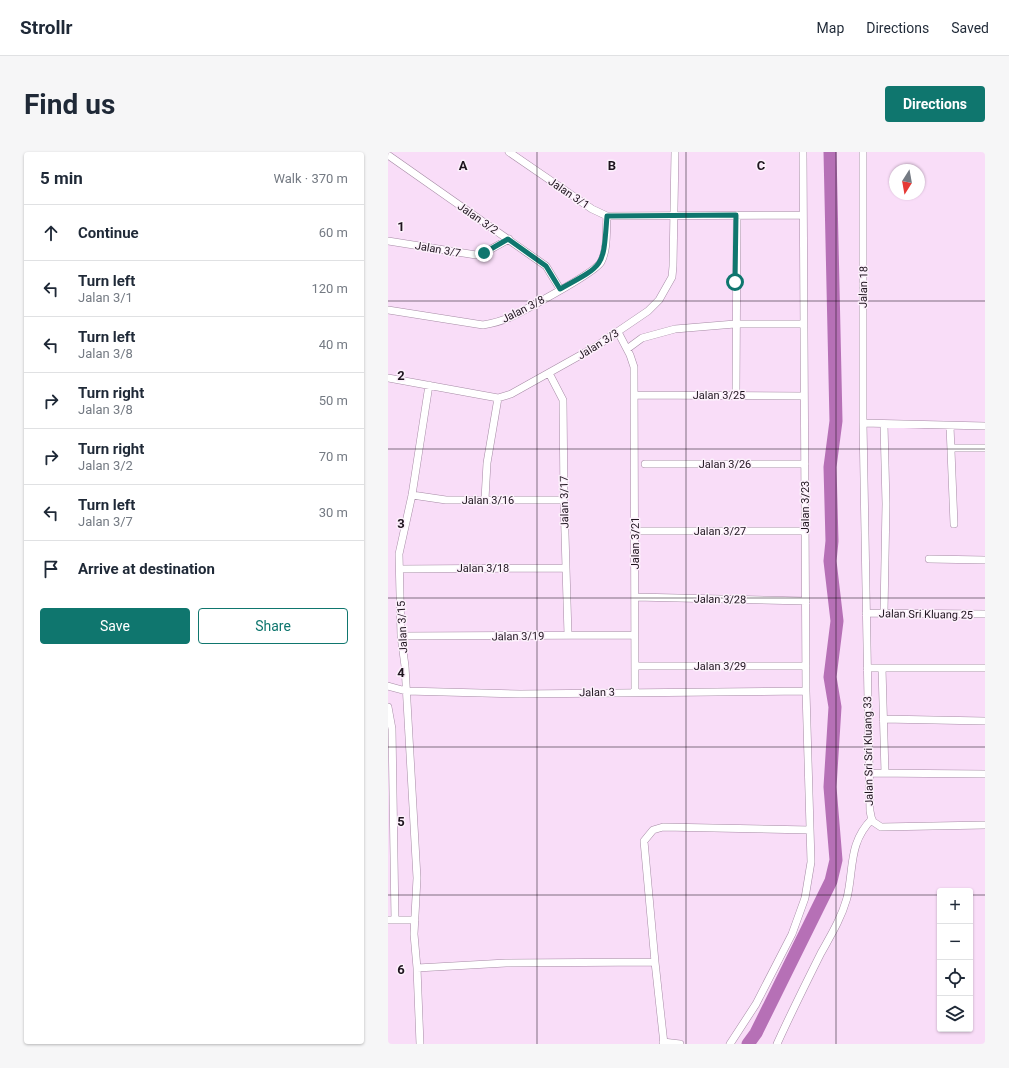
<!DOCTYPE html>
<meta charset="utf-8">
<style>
body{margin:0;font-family:Roboto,sans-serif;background:#f6f6f7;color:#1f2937}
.controls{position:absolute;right:12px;bottom:12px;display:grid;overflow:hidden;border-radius:4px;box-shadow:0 1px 3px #0004}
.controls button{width:36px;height:36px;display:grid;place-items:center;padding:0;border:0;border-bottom:1px solid #e0e1e3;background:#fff;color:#1f2937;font:20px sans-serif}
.compass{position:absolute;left:501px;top:12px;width:36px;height:36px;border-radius:50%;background:#fff;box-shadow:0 1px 3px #0004;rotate:191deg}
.stop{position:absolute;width:12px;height:12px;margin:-9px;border:3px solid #0f766e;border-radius:50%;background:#fff}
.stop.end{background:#0f766e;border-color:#fff;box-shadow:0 1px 4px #0008}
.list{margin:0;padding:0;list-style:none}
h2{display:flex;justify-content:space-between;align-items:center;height:52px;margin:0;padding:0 16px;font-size:17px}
h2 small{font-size:13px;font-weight:400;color:#747a83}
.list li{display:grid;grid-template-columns:26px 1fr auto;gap:12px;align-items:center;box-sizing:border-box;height:56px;padding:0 16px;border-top:1px solid #e0e1e3}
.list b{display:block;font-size:15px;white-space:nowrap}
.list p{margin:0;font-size:13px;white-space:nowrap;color:#747a83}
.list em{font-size:13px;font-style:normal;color:#747a83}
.actions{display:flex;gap:8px;padding:12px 16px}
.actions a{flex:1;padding:9px 0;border:1px solid #0f766e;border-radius:4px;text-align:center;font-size:14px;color:#0f766e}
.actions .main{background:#0f766e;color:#fff}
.icon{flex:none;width:22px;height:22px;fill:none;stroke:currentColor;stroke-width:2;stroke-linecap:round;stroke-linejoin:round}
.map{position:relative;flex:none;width:597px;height:892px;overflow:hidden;border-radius:4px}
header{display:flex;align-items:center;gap:24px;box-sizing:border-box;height:56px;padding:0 20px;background:#fff;border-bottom:1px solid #e0e1e3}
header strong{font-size:19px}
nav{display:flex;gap:22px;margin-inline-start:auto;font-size:14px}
.intro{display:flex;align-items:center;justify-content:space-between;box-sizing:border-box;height:96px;padding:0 24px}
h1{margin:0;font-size:28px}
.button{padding:10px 18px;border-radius:4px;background:#0f766e;color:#fff;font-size:14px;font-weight:700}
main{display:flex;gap:24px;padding:0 24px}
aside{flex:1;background:#fff;border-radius:4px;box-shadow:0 1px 3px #0004}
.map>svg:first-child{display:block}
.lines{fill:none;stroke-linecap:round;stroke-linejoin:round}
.river{stroke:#b670b6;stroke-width:13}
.street-casing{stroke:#a68ba5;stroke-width:8}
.street{stroke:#fff;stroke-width:7}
.route{stroke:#0f766e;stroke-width:5}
.grid{fill:none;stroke:#1e141e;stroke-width:1;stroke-opacity:0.55}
.labels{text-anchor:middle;stroke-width:3;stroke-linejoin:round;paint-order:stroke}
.street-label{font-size:11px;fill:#1e141e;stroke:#fcf0fb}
.grid-label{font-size:13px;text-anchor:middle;font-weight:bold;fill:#1e141e;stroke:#fcf0fb;stroke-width:3;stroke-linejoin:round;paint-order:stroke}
</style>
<header>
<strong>Strollr</strong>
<nav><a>Map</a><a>Directions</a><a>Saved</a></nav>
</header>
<div class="intro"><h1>Find us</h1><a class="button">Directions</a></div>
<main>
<aside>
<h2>5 min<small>Walk · 370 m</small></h2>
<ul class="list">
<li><svg class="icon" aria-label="ahead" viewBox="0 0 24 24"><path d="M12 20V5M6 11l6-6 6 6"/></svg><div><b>Continue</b></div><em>60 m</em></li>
<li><svg class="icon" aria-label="left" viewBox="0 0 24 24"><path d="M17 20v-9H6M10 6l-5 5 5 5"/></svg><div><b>Turn left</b><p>Jalan 3/1</p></div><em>120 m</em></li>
<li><svg class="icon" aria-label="left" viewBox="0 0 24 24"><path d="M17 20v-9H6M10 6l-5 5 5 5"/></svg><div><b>Turn left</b><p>Jalan 3/8</p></div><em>40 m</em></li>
<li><svg class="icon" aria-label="right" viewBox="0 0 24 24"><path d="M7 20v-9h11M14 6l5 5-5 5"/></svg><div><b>Turn right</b><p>Jalan 3/8</p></div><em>50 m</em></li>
<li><svg class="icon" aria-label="right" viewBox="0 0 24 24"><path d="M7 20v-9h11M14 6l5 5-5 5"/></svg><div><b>Turn right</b><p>Jalan 3/2</p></div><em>70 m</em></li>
<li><svg class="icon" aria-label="left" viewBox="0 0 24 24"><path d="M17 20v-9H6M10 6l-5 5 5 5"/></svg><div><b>Turn left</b><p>Jalan 3/7</p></div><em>30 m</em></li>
<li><svg class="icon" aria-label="arrive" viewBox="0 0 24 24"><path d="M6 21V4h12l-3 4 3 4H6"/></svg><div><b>Arrive at destination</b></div></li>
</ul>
<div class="actions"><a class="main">Save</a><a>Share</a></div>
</aside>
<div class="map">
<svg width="597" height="892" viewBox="0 0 597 892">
<rect width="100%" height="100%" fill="#f9ddf8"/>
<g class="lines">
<path class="river" d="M 360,892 L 368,881 L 443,729 L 448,708 L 442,635 L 447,555 L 442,525 L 449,469 L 442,409 L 444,389 L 442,315 L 448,269 L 442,0"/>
<defs>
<path id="street" d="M 121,0 L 204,57 L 219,64 L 415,63
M 475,0 L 475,271 L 482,659 L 484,669 L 493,675 L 597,673
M 0,3 L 158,114 L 172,137
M 0,89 L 88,103 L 96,101 L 121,87
M 0,158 L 95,173 C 106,171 117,168 127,163 C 142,155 207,121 213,110 C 220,97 218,77 219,64
M 230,180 L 242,203 L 246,215 L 247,540
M 239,197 L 254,186 L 287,177 L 347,172 L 416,172
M 161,221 L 175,248 L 176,348 L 180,483
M 0,226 L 110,246 L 123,242 L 207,195 L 260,159 L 271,148 L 284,125 L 285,114 L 287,0
M 246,243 L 416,244
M 348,243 L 349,63
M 475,271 L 597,274
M 496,272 L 498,352 L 496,461
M 562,274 L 566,372
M 563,296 L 597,296
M 257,312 L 417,312
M 24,343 L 58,348 L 176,348
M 97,347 L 99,311 L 110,246
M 246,379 L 417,379
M 541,407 L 597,408
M 12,417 L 177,416
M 247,445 L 418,449
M 478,461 L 597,462
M 13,484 L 246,483
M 247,514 L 418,514
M 479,516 L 597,516
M 494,516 L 497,621
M 0,534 L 18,539 L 132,542 L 418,539
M 0,555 L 4,577 L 7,768
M 495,567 L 597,569
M 480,621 L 597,622
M 0,768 L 27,768
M 267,810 L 256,689 L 265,678 L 275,675 L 422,678
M 29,816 L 118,811 L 267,810 L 276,892
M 275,890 L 292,892
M 32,892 L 29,816 L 26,782 L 29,726 L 17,514 L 13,484 L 11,402 L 24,343 L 41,233
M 342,892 L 368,852 L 404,782 L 417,746 L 423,710 L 418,539 L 415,0
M 389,892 C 403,861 418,831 433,801 C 443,783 453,767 459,746 C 466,717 460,691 484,667"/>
</defs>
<use href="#street" class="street-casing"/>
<use href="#street" class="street"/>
</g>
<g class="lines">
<path class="route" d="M 96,101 L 120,87 L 158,114 L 172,137 C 218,112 215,115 219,64 L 348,63 L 347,130"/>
</g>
<path class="grid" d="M 149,0 L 149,892M 298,0 L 298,892M 448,0 L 448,892M 0,149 L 597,149M 0,297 L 597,297M 0,446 L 597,446M 0,595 L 597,595M 0,743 L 552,743M 582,743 L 597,743"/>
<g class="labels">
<g class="street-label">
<text transform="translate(181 41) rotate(34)" y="4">Jalan 3/1</text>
<text transform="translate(90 66) rotate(35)" y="4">Jalan 3/2</text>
<text transform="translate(50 97) rotate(10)" y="4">Jalan 3/7</text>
<text transform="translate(475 135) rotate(-89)" y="4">Jalan 18</text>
<text transform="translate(135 157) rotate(-27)" y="4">Jalan 3/8</text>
<text transform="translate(210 192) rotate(-32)" y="4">Jalan 3/3</text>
<text x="331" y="247">Jalan 3/25</text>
<text x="337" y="316">Jalan 3/26</text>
<text x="100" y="352">Jalan 3/16</text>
<text transform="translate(176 350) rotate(-91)" y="4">Jalan 3/17</text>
<text transform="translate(417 355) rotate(-90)" y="4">Jalan 3/23</text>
<text x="332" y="383">Jalan 3/27</text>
<text transform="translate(247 391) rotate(-90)" y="4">Jalan 3/21</text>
<text x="95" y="420">Jalan 3/18</text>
<text transform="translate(332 447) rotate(1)" y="4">Jalan 3/28</text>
<text transform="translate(538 462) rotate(1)" y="4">Jalan Sri Kluang 25</text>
<text transform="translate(14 475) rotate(-93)" y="4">Jalan 3/15</text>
<text transform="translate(130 484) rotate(-1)" y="4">Jalan 3/19</text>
<text x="332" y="518">Jalan 3/29</text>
<text transform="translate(209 540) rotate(-1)" y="4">Jalan 3</text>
<text transform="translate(480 599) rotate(-91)" y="4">Jalan Sri Sri Kluang 33</text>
</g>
</g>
<g class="grid-label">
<text x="75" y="18">A</text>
<text x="224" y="18">B</text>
<text x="373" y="18">C</text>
<text x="13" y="79">1</text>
<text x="13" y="228">2</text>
<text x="13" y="376">3</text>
<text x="13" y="525">4</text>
<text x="13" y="674">5</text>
<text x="13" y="822">6</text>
</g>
</svg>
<div class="controls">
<button>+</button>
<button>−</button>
<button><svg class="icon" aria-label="locate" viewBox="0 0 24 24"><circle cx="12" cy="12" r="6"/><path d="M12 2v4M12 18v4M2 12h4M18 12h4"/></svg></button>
<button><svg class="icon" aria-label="layers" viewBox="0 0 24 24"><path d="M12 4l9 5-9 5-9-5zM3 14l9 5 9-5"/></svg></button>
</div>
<svg class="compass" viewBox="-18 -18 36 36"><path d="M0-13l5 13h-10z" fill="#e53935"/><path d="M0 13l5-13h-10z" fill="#747a83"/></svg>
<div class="stop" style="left:347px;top:130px"></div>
<div class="stop end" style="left:96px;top:101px"></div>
</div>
</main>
